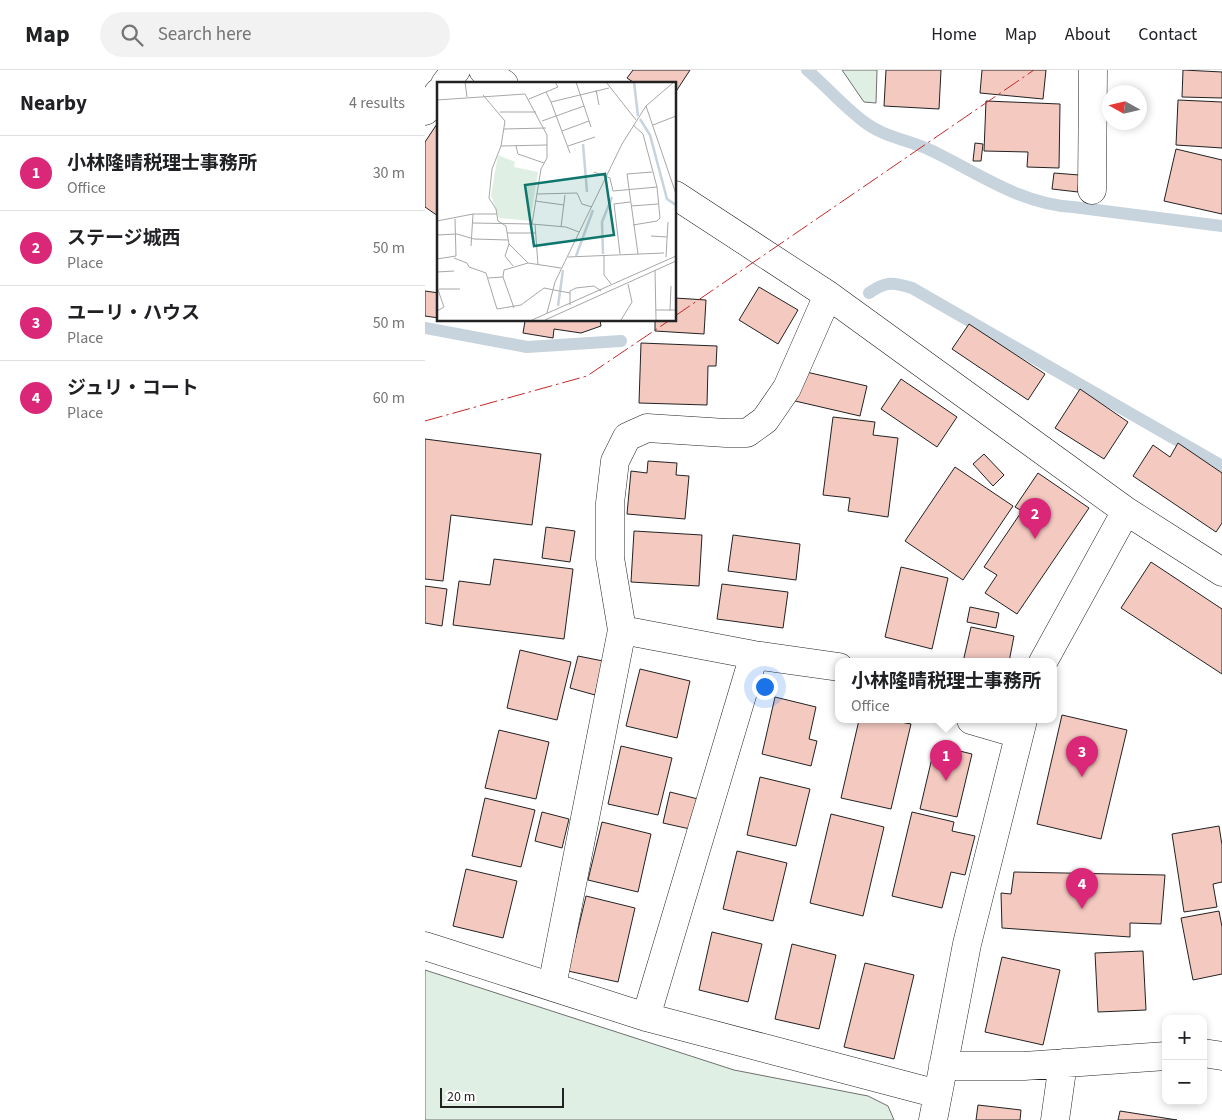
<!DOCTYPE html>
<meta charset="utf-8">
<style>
body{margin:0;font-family:"Source Sans 3","Noto Sans JP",sans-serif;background:#f2f2f2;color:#202124}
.controls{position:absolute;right:15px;bottom:15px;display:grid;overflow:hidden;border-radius:10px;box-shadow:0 2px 8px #0003}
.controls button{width:45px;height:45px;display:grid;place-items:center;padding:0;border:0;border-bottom:1px solid #e0e0e0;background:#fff;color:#202124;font:25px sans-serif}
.compass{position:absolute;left:677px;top:15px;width:45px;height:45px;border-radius:50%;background:#fff;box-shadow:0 2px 8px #0003;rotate:278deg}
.scale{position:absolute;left:15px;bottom:12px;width:124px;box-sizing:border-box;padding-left:5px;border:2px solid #222;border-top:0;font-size:14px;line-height:18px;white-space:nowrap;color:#222;-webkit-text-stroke:4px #fff;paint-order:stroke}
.you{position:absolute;left:339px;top:616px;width:18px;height:18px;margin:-12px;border:4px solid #fff;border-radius:50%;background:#1a73e8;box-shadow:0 0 0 8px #1a73e833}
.badge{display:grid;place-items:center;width:32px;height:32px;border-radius:50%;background:#db2777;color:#fff;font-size:16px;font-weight:700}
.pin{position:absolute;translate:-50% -41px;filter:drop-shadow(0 1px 2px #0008)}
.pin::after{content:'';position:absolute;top:26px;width:18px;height:15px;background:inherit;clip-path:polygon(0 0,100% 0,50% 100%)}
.popup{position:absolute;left:410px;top:588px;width:222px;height:65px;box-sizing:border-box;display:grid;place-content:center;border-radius:10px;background:#fff;filter:drop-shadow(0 1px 4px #0005);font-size:16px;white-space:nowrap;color:#757577}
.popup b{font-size:19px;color:#202124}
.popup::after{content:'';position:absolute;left:50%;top:100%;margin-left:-10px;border:10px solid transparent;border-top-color:#fff}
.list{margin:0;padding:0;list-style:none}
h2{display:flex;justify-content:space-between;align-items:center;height:65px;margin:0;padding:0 20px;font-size:21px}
h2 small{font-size:16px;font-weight:400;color:#757577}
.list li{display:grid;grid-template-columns:32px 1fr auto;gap:15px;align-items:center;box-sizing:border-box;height:75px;padding:0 20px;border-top:1px solid #e0e0e0}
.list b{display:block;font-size:19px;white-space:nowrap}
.list p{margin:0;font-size:16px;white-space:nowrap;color:#757577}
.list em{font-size:16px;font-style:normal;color:#757577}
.icon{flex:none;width:28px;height:28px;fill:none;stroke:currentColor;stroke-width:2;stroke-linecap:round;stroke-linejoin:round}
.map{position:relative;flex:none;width:797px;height:1050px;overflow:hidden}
header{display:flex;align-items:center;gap:30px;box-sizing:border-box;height:70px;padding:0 25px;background:#fff;border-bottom:1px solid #e0e0e0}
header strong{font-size:24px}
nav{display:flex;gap:28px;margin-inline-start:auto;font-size:18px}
.search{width:350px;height:45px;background:#f2f2f2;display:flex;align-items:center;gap:12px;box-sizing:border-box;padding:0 18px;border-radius:28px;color:#757577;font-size:19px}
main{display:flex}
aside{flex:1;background:#fff}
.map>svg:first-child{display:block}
.green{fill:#e0efe3;stroke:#6f6f6f}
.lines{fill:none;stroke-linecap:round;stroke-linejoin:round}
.stream{stroke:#c7d3dd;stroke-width:12}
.building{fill:#f3c9c0;stroke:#222}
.minor-casing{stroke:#222;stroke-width:29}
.minor{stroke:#fff;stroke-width:28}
.power{stroke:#c62828;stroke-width:1;stroke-dasharray:18 4 2.5 4;stroke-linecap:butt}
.inset-river{fill:none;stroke:#c7d3dd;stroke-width:2.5}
.inset-road{fill:none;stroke:#a7a7a7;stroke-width:1}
.view{fill:#0f766e;fill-opacity:0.15;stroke:#0f766e;stroke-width:2.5}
.inset-edge{fill:none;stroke:#222;stroke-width:2.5}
</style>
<header>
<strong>Map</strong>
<div class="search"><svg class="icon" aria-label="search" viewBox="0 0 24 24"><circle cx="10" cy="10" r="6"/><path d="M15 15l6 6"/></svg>Search here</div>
<nav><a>Home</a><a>Map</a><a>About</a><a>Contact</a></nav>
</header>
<main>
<aside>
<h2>Nearby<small>4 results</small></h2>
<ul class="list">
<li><span class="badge">1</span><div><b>小林隆晴税理士事務所</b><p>Office</p></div><em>30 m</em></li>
<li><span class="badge">2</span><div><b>ステージ城西</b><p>Place</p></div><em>50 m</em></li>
<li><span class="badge">3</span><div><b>ユーリ・ハウス</b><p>Place</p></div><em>50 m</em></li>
<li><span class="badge">4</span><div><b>ジュリ・コート</b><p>Place</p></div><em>60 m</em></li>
</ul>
</aside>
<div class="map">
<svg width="797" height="1050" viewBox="0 0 797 1050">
<rect width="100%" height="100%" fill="#fff"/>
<path class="green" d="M 417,0 L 452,0 L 451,33 L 439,32 Z
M 0,900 L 309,1000 L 443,1026 L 463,1036 L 469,1050 L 0,1050 Z"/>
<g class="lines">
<path class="stream" d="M 382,0 C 401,16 418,36 438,51 C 457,66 479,69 501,78 C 549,100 593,134 648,137 L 797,156
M 444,223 C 461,211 468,212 487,218 L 797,396
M 0,258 L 102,277 L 196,271"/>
</g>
<path class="building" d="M 208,0 L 265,0 L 250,23 L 250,14 L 211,14 L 202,8 Z
M 461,0 L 516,0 L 514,39 L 459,36 Z
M 557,0 L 621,0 L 618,29 L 555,23 Z
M 758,0 L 797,2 L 797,28 L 757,27 Z
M 753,30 L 797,32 L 797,78 L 751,75 Z
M 561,31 L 635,34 L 634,98 L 602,97 L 603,82 L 559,81 Z
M 14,51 L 14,145 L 13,146 L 0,137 L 0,72 Z
M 550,73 L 558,74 L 556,91 L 548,91 Z
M 751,79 L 797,90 L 797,144 L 739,131 Z
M 629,103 L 654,105 L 653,122 L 627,119 Z
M 334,217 L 373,240 L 353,274 L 314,250 Z
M 0,221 L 14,223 L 14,248 L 0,246 Z
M 250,228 L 281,230 L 279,264 L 230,261 L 230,250 L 250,250 Z
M 97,250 L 175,250 L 176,256 L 156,263 L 129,259 L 128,268 L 98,263 L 100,251 Z
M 544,254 L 620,304 L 603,330 L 527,279 Z
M 216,273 L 292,276 L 291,296 L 283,296 L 282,335 L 214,333 Z
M 377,301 L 442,316 L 435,346 L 370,331 Z
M 476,309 L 532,347 L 512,377 L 456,339 Z
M 655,319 L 703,352 L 679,389 L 630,358 Z
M 408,347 L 450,352 L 448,365 L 473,368 L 463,447 L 423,441 L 425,428 L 398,425 Z
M 0,369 L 116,384 L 107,455 L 26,445 L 18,511 L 0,509 Z
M 753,373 L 797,403 L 797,453 L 791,462 L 708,406 L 728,375 L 745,387 Z
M 559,384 L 579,405 L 568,416 L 548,394 Z
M 223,391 L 252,393 L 251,405 L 264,406 L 260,449 L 202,444 L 206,401 L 222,403 Z
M 530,397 L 588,436 L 538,510 L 480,471 Z
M 613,403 L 664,438 L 592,544 L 560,523 L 572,505 L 559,497 L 597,441 L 590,437 Z
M 121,457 L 150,461 L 145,492 L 117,488 Z
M 209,461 L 277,465 L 274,516 L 206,512 Z
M 308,465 L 375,474 L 371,510 L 303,501 Z
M 69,489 L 148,499 L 139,569 L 28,555 L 34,511 L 65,515 Z
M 726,492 L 797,539 L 797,604 L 696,538 Z
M 476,497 L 523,508 L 507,579 L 460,567 Z
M 297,514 L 363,522 L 358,558 L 292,549 Z
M 0,516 L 22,519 L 17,556 L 0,553 Z
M 545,537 L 574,543 L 571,558 L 542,552 Z
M 546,557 L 589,566 L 584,592 L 538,592 Z
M 95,580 L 146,592 L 132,650 L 82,638 Z
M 153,586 L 178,591 L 170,625 L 145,618 Z
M 215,599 L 265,611 L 252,668 L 201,656 Z
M 350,627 L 391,637 L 384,669 L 392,671 L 386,696 L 337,684 Z
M 637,645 L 702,660 L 676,769 L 612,754 Z
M 434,650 L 465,650 L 486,654 L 466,739 L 416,728 Z
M 74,660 L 124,672 L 111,729 L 60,718 Z
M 510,675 L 547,684 L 532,747 L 495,739 Z
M 196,676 L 247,688 L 233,745 L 183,734 Z
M 335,707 L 385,719 L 371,776 L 322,765 Z
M 245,722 L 273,729 L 265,759 L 238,753 Z
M 60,728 L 110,740 L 96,797 L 47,786 Z
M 117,742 L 144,749 L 137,778 L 110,771 Z
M 487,742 L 529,752 L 527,761 L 550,766 L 540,805 L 526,802 L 517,838 L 467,826 Z
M 406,744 L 459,757 L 438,846 L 385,833 Z
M 177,752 L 226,764 L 213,822 L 163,810 Z
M 794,756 L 797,775 L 797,812 L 788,814 L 792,837 L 759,842 L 747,764 Z
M 312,781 L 362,793 L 348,851 L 298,839 Z
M 41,799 L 92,811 L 78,868 L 28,856 Z
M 589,802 L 740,805 L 736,854 L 705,853 L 705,867 L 577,858 L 576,823 L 586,824 Z
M 161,826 L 210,838 L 193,912 L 143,901 Z
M 794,841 L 797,857 L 797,904 L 768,910 L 756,848 Z
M 287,862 L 337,874 L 323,932 L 274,920 Z
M 367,874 L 411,885 L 394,959 L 350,949 Z
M 718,881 L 721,940 L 673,942 L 670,883 Z
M 577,887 L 635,900 L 618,975 L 560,962 Z
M 440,893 L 489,905 L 469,989 L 419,977 Z
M 553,1035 L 596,1040 L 595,1050 L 551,1050 Z
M 695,1041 L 752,1050 L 693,1050 Z"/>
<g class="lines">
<defs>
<path id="minor" d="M 58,0 L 79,14
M 20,14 L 31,0
M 0,41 L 14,22
M 667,120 L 668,0
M 250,125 L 403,225 L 701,441 L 797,502
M 197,560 L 329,585 L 414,597
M 618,592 L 701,441
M 546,650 L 594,664
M 0,876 L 221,947 L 513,1024 L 542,874 L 598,650
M 127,916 L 197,560 L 185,488 L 185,433 L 190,391 L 202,367 L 222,358 L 301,363 L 322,363 L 340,350 L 362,318 L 403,225
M 221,947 L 329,585
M 778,983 L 797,986
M 518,996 L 599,996 L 741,986
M 508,1050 L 513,1024
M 630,1050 L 638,993"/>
</defs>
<use href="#minor" class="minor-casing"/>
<use href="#minor" class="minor"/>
<path class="power" d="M 250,246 L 609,0
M 0,351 L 162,306 L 245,250"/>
</g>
<g transform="translate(12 12)">
<rect width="239" height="239" fill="#fff"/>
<path d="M 61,73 L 78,80 L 77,85 L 101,90 L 93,139 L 62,136 L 54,113 Z" fill="#e0efe3"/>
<path class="inset-river" d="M 197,0 L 201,34M 203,37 L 213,53 L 230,117 L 239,123M 146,62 L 150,110M 166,172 L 165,140 L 175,115M 139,174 L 156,128M 121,224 L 126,188"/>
<path class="inset-road" d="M 28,0 L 30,15M 139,0 L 154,45M 169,0 L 199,38M 159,8 L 162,23M 109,10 L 114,20 L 172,6M 46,13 L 68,39 L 64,64 L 110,63M 92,17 L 121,5 L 118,0M 0,18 L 88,12 L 110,53 L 110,76 L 104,87 L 95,142 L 129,145 L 142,150M 114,20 L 133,71M 209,24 L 239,112M 63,30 L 99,30M 105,39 L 147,24M 216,43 L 239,34M 67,47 L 109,46M 125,49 L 152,39M 64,64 L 55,87 L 52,116 L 59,127 L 61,139 L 69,144 L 72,162 L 91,181M 79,64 L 81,72 L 107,81M 131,64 L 158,55M 157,90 L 173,96 L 176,109 L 220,105M 100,112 L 140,111 L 145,122 L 155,125M 98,119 L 127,123M 194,124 L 221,122M 0,139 L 36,132 L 60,132M 36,141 L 95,142M 98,142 L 101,183M 196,143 L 220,139 L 223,136 L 220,105 L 206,52 L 196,43M 124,145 L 128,113M 70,151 L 99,151M 0,153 L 20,152 L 37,157 L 71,158M 214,154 L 230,155M 72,162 L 68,174 L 76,184M 34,164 L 36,132M 183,172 L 177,122 L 193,120M 201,172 L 190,92 L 215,90M 167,173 L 167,193 L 174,202M 131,175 L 227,171M 229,175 L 231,140M 17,176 L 30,181 L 32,185 L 49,191 L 60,227 L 84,223 L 107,206 L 133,211M 0,177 L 19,174 L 18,137M 218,188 L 219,238M 0,190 L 17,189M 66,195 L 77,226M 51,196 L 66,195 L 67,188 L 91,181 L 124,186M 0,205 L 7,225 L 0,229M 2,207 L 23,207M 133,223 L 133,209 L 139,206 L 157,204 L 164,209M 219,228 L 239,228M 233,229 L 234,204M 110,231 L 118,200 L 185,62 L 209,24 L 237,0M 95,238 L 239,174M 108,238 L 239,179M 184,238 L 195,220 L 191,202"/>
<path class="view" d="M 168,92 L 177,153 L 97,164 L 88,103 Z"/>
<rect width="239" height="239" class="inset-edge"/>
</g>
</svg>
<div class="controls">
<button>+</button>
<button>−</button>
</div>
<svg class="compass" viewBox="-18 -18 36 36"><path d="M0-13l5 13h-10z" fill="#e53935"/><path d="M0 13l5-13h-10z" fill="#757577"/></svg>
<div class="scale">20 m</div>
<div class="you"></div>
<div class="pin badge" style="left:521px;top:711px">1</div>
<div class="popup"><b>小林隆晴税理士事務所</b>Office</div>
<div class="pin badge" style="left:610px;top:469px">2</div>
<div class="pin badge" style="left:657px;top:707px">3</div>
<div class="pin badge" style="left:657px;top:839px">4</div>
</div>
</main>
